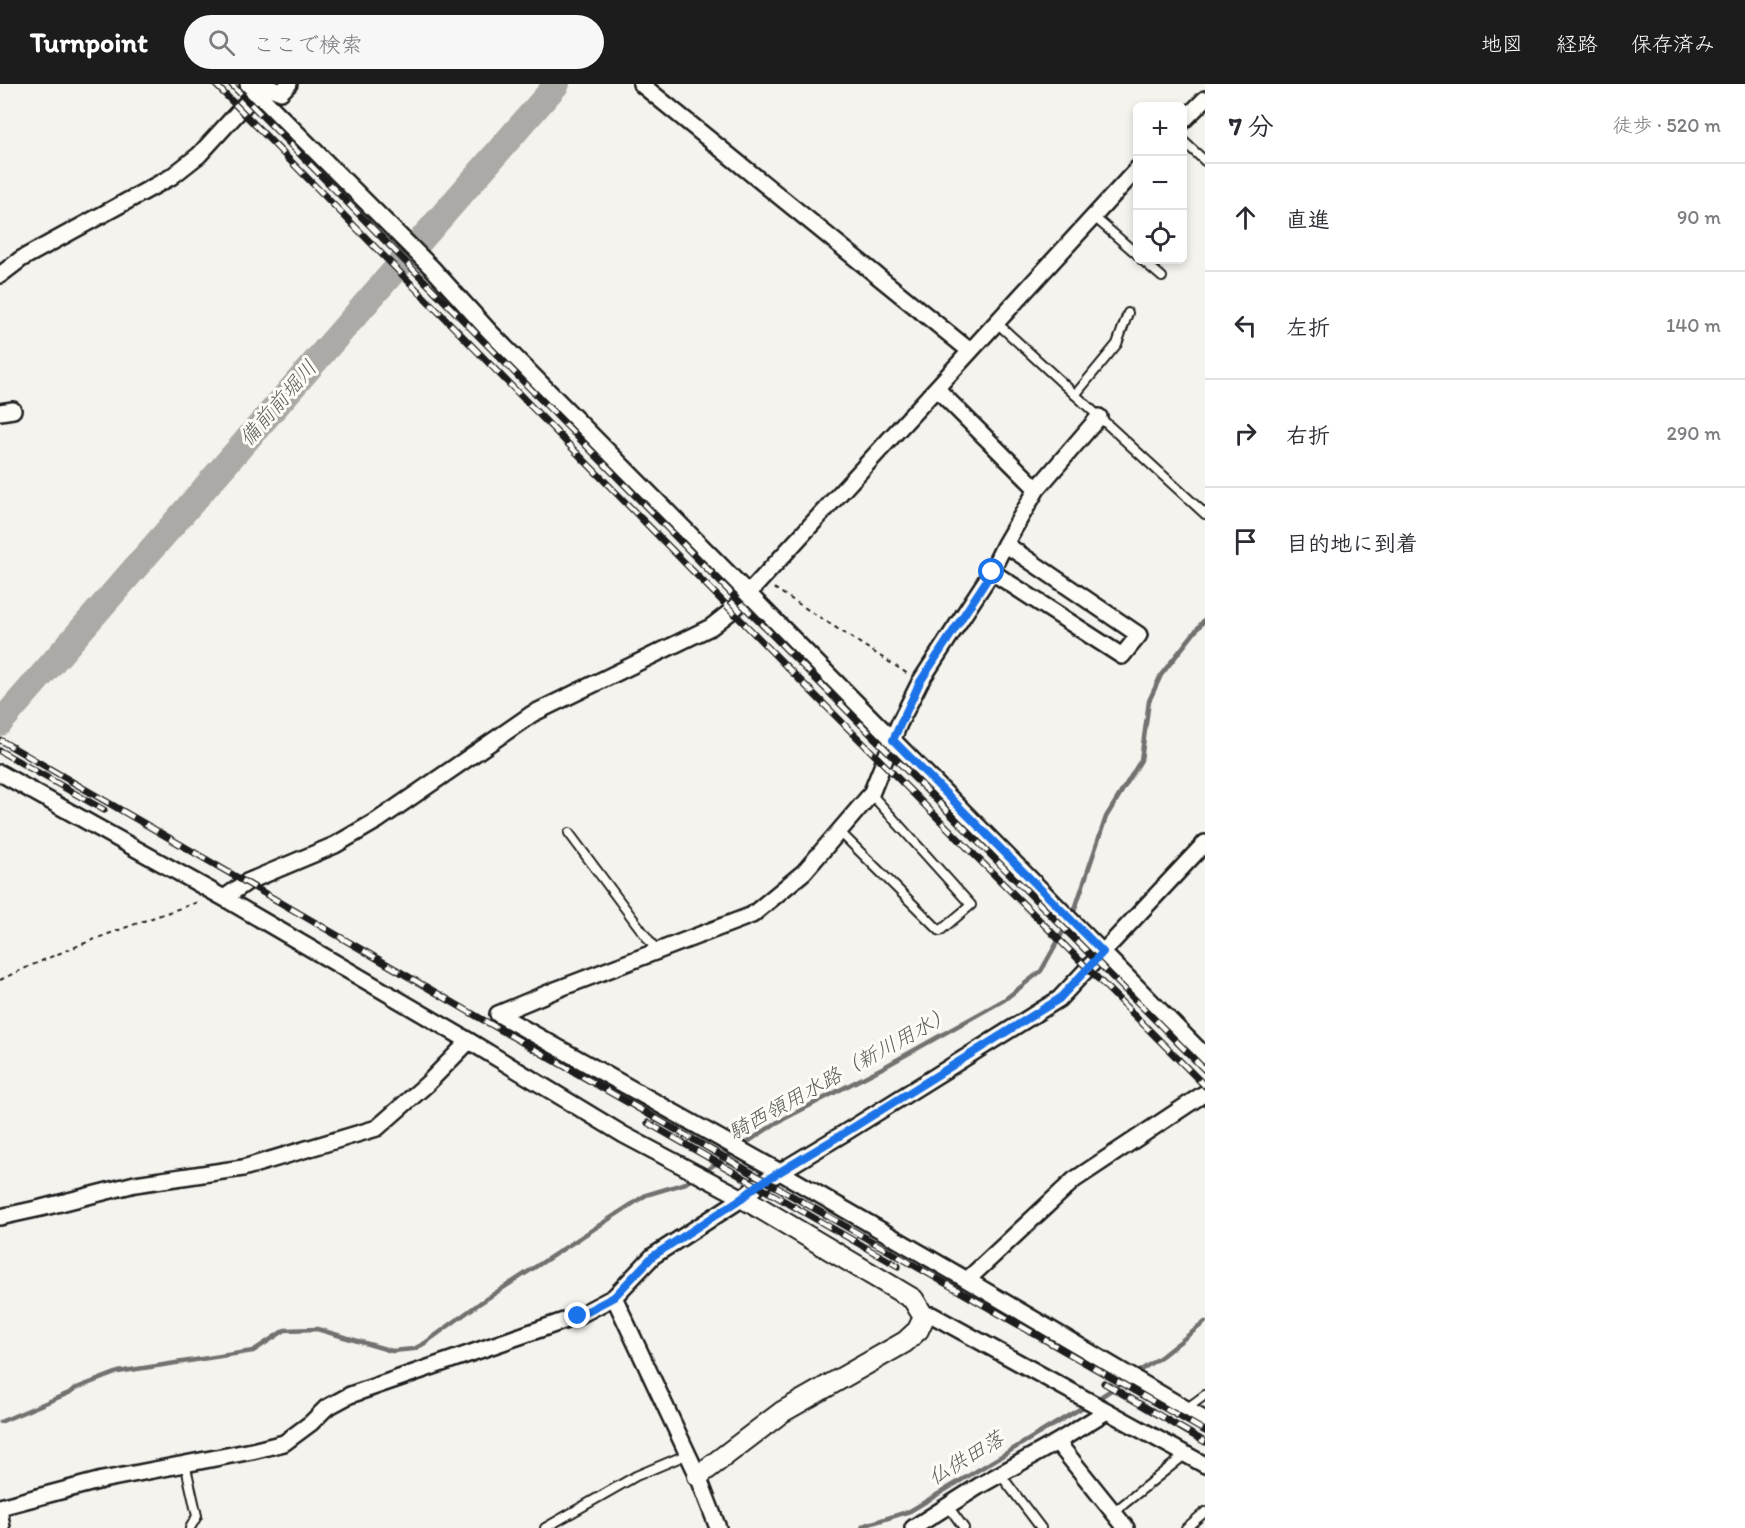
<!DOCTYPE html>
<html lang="ja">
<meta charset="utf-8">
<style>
body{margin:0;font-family:Itim,"Klee One",sans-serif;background:#f7f7f7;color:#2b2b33}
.controls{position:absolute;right:18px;top:18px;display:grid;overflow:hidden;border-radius:9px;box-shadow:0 3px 9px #0003}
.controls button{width:54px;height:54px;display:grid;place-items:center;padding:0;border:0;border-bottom:2px solid #e1e1e2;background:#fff;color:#2b2b33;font:30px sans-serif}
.stop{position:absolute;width:18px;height:18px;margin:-14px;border:4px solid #1a73e8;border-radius:50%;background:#fff}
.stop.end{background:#1a73e8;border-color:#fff;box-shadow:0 2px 6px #0008}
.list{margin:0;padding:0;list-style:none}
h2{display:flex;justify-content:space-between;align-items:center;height:78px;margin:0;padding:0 24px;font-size:26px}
h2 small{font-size:20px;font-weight:400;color:#7c7c81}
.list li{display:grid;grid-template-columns:39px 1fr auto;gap:18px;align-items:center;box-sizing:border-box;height:108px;padding:0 24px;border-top:2px solid #e1e1e2}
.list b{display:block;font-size:22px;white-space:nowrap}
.list em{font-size:20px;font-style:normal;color:#7c7c81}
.icon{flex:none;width:33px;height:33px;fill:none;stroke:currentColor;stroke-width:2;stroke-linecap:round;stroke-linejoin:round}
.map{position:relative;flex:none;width:1205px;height:1444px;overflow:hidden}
header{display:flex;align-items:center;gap:36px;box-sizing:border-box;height:84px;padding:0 30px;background:#1c1c1c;color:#fff}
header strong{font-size:28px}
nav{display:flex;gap:33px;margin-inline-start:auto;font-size:21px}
.search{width:420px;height:54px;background:#f7f7f7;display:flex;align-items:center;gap:15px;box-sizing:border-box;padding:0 21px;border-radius:33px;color:#7c7c81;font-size:22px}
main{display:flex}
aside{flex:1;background:#fff}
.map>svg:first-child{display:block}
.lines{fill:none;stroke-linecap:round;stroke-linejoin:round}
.stream{stroke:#72716f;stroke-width:4.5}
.river{stroke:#abaaa6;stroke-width:26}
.lane-casing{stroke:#1c1c1c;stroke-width:12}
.street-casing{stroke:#1c1c1c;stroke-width:20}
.secondary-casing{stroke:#1c1c1c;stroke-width:24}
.path{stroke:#1c1c1c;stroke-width:2;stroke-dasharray:4.5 4.5;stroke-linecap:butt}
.lane{stroke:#fdfcf7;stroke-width:8}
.street{stroke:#fdfcf7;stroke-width:15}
.secondary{stroke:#fdfcf7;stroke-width:20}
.rail-casing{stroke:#1c1c1c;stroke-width:7}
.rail{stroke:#fdfcf7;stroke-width:4.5;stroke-dasharray:14;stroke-linecap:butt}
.route{stroke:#1a73e8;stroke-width:8}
.labels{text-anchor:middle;stroke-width:6;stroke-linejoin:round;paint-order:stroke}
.water-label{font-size:21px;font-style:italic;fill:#5c5c5a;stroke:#fdfcf7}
</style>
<header>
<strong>Turnpoint</strong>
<div class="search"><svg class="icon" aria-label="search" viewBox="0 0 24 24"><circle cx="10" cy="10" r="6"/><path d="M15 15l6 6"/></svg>ここで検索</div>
<nav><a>地図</a><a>経路</a><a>保存済み</a></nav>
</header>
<main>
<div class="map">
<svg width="1205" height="1444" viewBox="0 0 1205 1444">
<rect width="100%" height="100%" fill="#f4f3ee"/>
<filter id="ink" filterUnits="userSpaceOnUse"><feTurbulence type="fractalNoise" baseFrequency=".0167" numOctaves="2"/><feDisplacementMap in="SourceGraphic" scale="12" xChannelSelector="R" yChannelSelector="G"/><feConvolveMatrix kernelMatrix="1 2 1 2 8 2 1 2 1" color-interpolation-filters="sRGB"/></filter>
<g filter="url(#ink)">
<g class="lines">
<path class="stream" d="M 1072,831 L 1075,825 L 1106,733 L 1141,676 L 1149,617 L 1161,591 L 1205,535
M 742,1062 L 776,1039 L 886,982 L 1004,916 L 1041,887 L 1068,839
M 702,1089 L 735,1067
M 1135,1290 L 1162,1272 L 1205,1238
M 1099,1314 L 1128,1295
M 0,1338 L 69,1309 L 74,1305 L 118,1288 L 253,1267 L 285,1246 L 317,1245 L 392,1267 L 414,1265 L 425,1259 L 480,1219 L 646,1111 L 686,1099 L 695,1093
M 862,1444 L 863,1442 L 910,1427 L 1083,1323"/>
<path class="river" d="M 0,639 L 557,0"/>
<defs>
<path id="lane" d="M 1182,56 L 1205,77
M 1093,132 L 1138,171
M 1142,176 L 1162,193
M 997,239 L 1205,430
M 1075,311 L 1117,260 L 1128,229
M 839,747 L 940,847 L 971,821 L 871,710
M 569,749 L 657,867
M 1186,1325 L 1205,1311
M 185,1379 L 197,1432 L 190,1444
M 1000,1390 L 1041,1444
M 948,1422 L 964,1444
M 1114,1428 L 1186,1370
M 545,1444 L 636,1392 L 688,1370
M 1186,1444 L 1205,1428"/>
<path id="street" d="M 248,0 L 432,184 L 490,248 L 1205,972
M 641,0 L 970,267
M 1182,38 L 1205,15
M 0,191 L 21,175 L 171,93 L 199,71 L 263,1 L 281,8 L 289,0
M 0,328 L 13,326
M 1037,405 L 1099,333
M 992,488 L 1122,572 L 1139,551 L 1005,460
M 0,689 L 224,814 L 469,957 L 624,1051 L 743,1114
M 224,814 L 247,798 L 335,761 L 378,736 L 532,630 L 711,543 L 734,525 L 1138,84
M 498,930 L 558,905 L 752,831 L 804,788 L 871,710 L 899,640 L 920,598 L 989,492 L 1005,460 L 1037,405 L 937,305
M 498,930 L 780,1088 L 967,1196 L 1074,1096 L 1205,1009
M 0,1133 L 41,1124 L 135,1100 L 243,1084 L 377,1044 L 427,1000 L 469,957
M 967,1196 L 1205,1336
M 614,1213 L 698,1392 L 718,1444
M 924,1233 L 932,1231 L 1107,1327
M 1057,1358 L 1126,1444
M 0,1423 L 102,1396 L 252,1367 L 284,1359 L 311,1339 L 326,1324 L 350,1311 L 578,1232 L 614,1213 L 653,1172 L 743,1114 L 758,1101 L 846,1048 L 1059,915 L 1205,759
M 0,1431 L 2,1444
M 913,1444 L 979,1402 L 1057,1358 L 1107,1327 L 1205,1381"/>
<path id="secondary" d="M 698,1392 L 782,1328 L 905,1258 L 918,1246 L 924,1233 L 913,1215 L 743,1114"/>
</defs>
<use href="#lane" class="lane-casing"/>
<use href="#street" class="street-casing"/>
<use href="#secondary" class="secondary-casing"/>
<path class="path" d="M 774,504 L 908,590
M 0,896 C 64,865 131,841 198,818"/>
<use href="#lane" class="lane"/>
<use href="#street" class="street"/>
<use href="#secondary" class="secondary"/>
<defs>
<path id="rail" d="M 215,0 L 783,579 L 1205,1002
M 231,0 L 790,569 L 1205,986
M 0,656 L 485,937 L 1205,1347
M 0,667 L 104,726
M 648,1039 L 898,1182
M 1104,1299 L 1205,1358"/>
</defs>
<use href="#rail" class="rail-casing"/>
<use href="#rail" class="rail"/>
</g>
</g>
<g class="lines" filter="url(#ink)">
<path class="route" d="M 578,1232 L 614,1213 L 653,1172 L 742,1114 L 758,1101 L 846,1048 L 1059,915 L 1103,868 L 893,656 L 920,598 L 992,488"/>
</g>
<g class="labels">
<g class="water-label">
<text transform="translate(278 319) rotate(-49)" y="7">備前前堀川</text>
<text transform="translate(840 989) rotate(-29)" y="7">騎西領用水路（新川用水）</text>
<text transform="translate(966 1374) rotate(-31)" y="7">仏供田落</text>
</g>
</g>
</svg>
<div class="controls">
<button>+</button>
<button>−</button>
<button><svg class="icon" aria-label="locate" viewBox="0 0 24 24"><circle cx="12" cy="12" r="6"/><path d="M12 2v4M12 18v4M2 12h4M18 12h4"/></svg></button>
</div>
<div class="stop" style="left:992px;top:488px"></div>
<div class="stop end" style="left:578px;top:1232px"></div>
</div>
<aside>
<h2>7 分<small>徒歩 · 520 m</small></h2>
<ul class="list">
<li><svg class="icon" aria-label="ahead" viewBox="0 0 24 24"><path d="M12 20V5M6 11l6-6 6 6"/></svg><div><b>直進</b></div><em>90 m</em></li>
<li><svg class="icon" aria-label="left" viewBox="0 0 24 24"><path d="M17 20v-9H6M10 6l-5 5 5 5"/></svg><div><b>左折</b></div><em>140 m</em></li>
<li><svg class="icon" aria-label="right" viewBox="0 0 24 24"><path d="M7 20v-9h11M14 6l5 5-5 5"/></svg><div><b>右折</b></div><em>290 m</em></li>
<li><svg class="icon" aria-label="arrive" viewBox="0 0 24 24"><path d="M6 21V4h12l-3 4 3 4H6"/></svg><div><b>目的地に到着</b></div></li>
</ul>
</aside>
</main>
